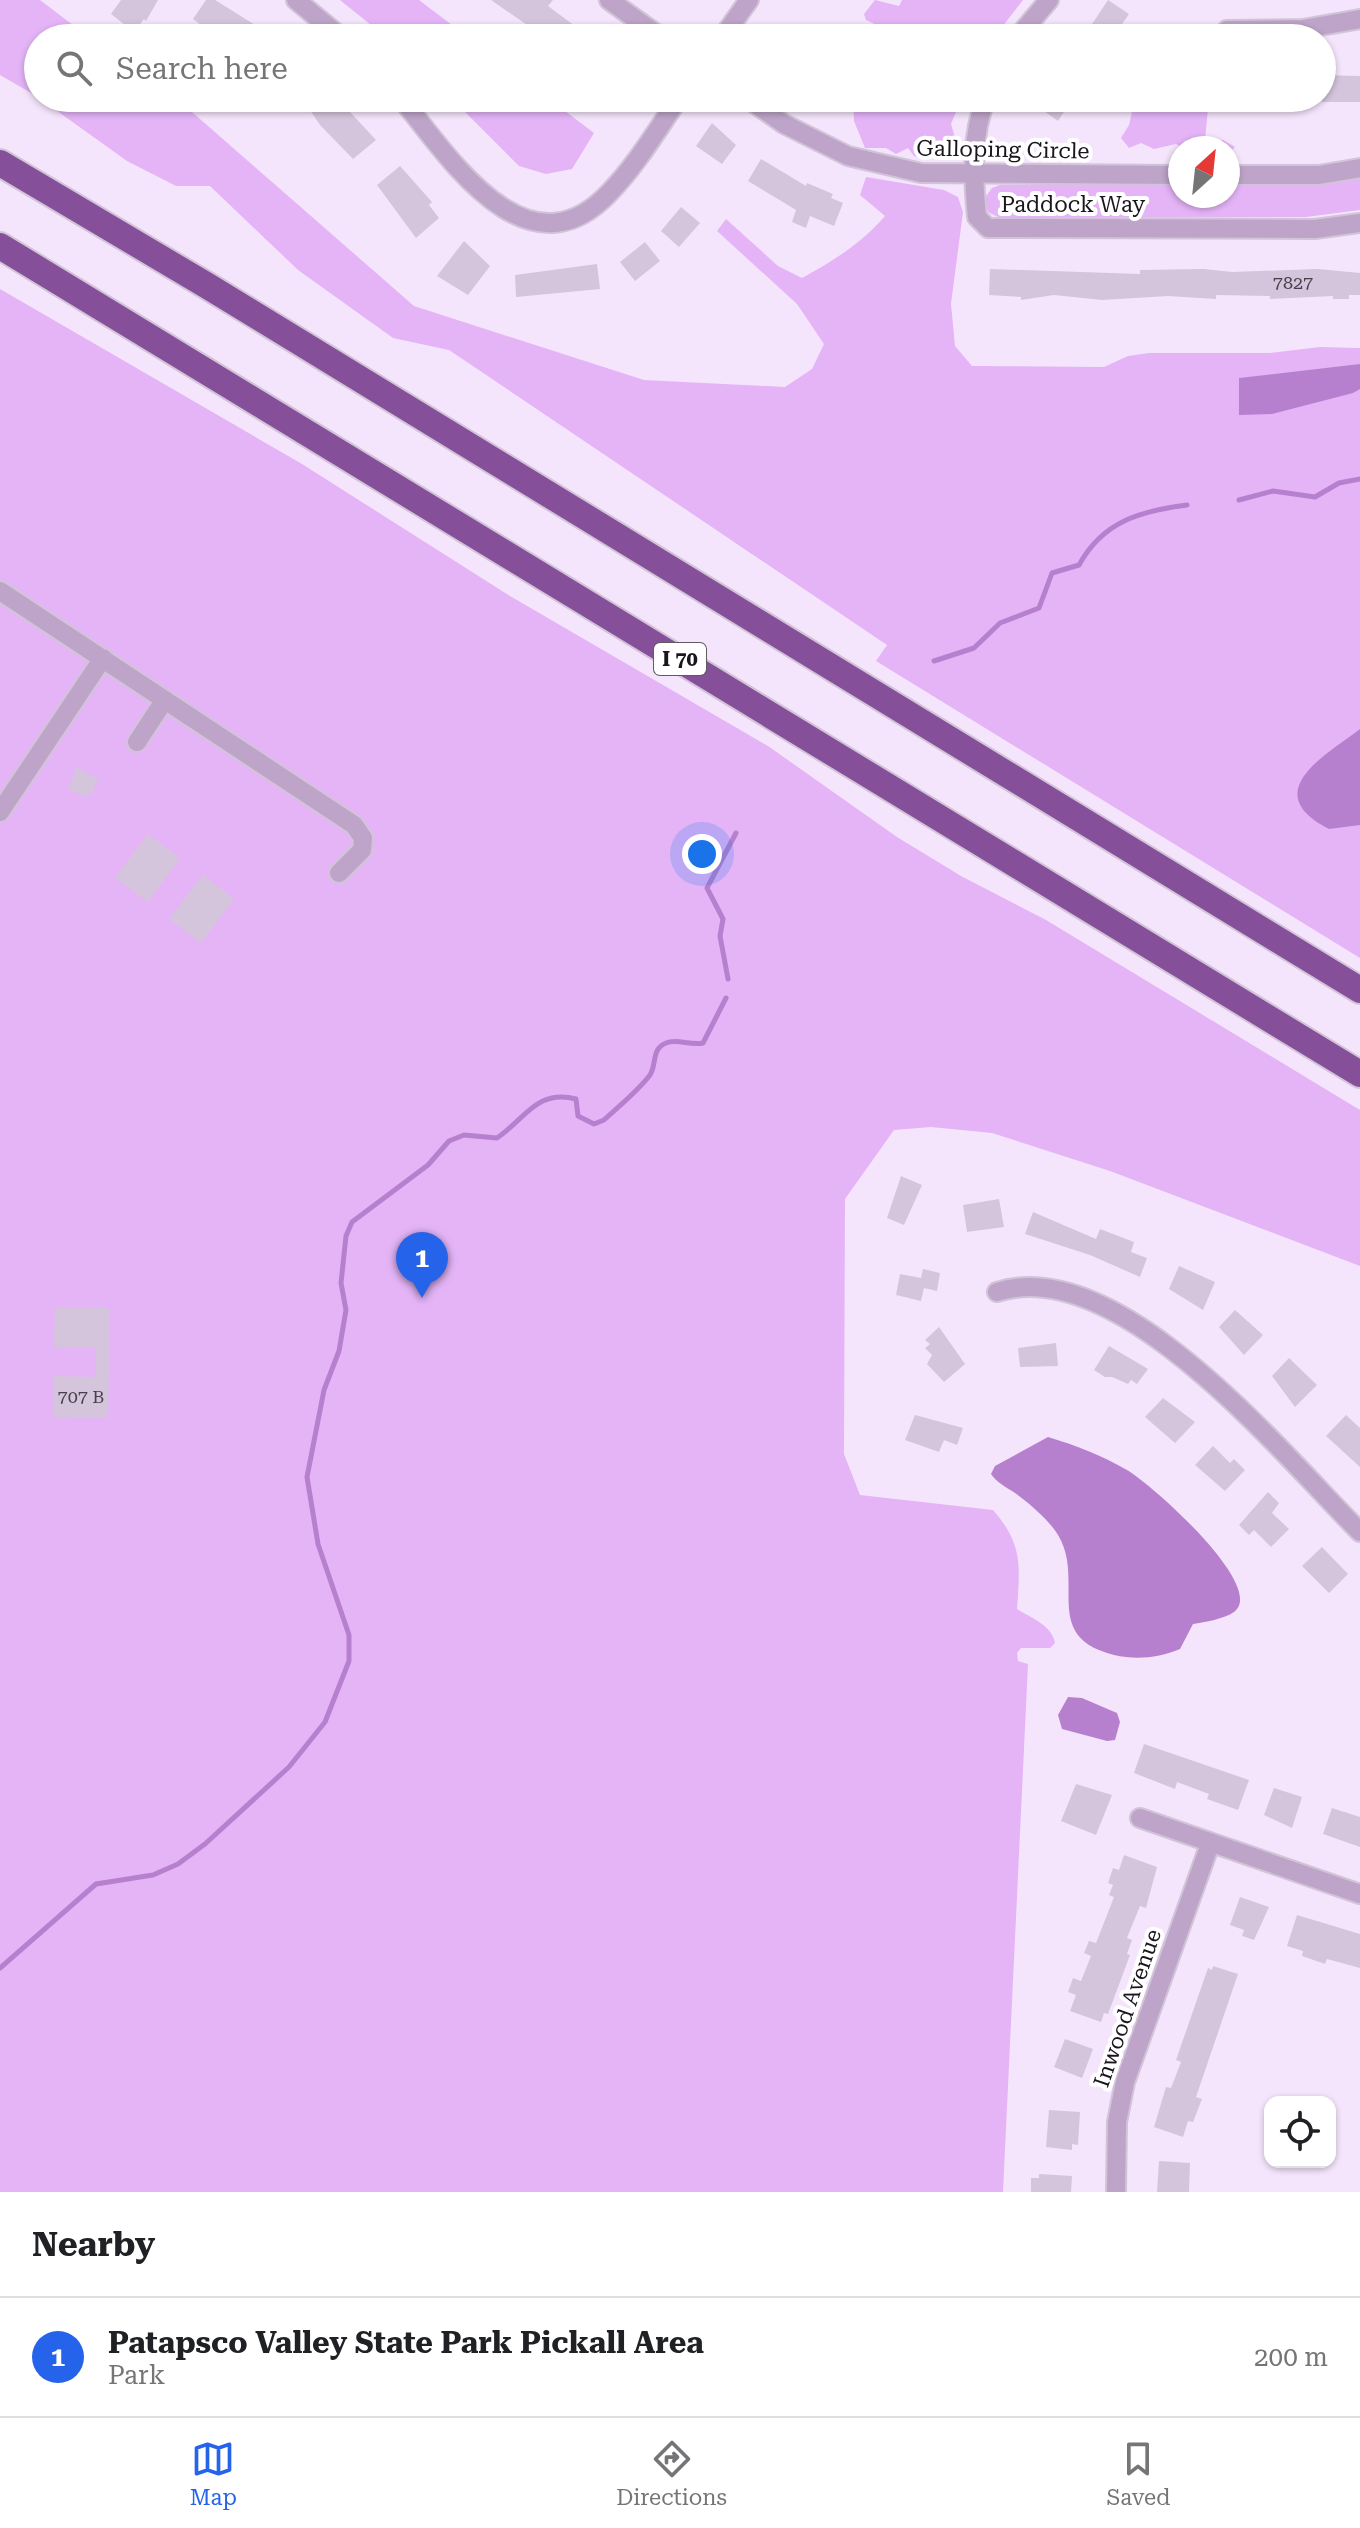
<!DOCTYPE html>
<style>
body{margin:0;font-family:"Roboto Serif",serif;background:#f2f2f2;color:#202124}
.controls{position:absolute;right:24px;bottom:24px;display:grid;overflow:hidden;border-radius:16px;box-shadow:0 2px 6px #0004}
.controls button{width:72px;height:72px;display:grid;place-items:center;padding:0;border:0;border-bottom:2px solid #e0e0e0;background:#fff;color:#202124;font:40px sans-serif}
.compass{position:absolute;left:1168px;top:136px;width:72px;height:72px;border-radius:50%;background:#fff;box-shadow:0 2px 6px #0004;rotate:27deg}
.you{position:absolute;left:702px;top:854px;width:28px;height:28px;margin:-20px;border:6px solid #fff;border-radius:50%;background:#1a73e8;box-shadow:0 0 0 12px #1a73e833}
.badge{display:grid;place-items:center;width:52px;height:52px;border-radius:50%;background:#2563eb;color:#fff;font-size:26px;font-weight:700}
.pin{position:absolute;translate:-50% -66px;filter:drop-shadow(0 2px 4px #0008)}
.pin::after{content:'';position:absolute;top:42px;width:28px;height:24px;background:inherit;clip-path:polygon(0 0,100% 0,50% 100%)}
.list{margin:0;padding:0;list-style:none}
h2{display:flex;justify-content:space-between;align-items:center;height:104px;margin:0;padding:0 32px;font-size:34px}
h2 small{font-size:26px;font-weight:400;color:#757577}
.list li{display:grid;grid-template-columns:52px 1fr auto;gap:24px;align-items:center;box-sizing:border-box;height:120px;padding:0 32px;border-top:2px solid #e0e0e0}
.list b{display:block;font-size:30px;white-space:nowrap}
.list p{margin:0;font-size:26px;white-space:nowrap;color:#757577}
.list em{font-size:26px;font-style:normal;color:#757577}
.icon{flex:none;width:44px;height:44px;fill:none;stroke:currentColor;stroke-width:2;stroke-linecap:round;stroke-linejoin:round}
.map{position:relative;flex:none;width:1360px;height:2192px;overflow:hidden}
.search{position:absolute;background:#fff;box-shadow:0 2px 6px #0004;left:24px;right:24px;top:24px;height:88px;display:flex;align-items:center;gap:20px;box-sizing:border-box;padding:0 28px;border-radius:44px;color:#757577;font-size:30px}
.sheet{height:224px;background:#fff}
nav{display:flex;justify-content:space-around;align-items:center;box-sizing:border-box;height:112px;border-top:2px solid #e0e0e0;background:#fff;font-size:22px;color:#757577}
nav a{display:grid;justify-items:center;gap:4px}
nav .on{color:#2563eb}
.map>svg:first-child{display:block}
.green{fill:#e4b4f7}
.water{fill:#b780ce}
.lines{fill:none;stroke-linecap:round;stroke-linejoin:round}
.stream{stroke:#b780ce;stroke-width:5}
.building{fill:#d5c5dc}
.minor-casing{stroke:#d2c4d8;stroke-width:22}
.highway-casing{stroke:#d2c4d8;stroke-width:30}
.minor{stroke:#bda4c8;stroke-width:18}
.highway{stroke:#855099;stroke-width:26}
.labels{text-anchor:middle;stroke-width:8;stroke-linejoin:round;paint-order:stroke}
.number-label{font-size:18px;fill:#49404c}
.shield{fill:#fff;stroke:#5f5a60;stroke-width:2}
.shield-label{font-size:20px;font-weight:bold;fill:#1a141c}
.street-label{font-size:22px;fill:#1a141c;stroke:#fff}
</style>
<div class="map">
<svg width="1360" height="2192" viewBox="0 0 1360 2192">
<rect width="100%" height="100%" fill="#f5e5fc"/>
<path class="green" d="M 0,0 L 40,0 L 90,38 L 38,38 L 38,97 L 0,75 Z
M 340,0 L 419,0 L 469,38 L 387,38 Z
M 875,0 L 899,6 L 902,0 L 1023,0 L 1002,27 L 983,38 L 878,38 L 877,25 L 866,20 L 864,14 Z
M 39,98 L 176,98 L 414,306 L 644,380 L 785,387 L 812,369 L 824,344 L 797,304 L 717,231 L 726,219 L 778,266 L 802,278 C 833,261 862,243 885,216 L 860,195 L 866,177 L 944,190 L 958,197 L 963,212 L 951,304 L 955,346 L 972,366 L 1104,367 L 1128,356 L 1149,353 L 1269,353 L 1320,347 L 1360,348 L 1360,958 L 876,661 L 887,645 L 449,350 L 393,338 L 298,270 L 210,186 L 176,186 L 127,161 Z
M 451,98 L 548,98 L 594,133 L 572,169 L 546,174 L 519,166 Z
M 853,98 L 976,98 L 967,109 L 958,107 L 951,124 L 958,148 L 950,155 L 934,148 L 926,159 L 914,156 L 908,148 L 896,154 L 886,148 L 865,148 L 854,121 Z
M 1135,98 L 1209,98 L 1205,140 L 1223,140 L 1235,147 L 1228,154 L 1228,148 L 1183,148 L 1176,144 L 1154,149 L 1141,143 L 1129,148 L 1121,138 L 1129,125 Z
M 1360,179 L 1360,210 L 1306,217 L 1000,218 L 988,212 L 984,199 L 992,188 L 1000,185 L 1180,185 L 1180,196 L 1228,196 L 1228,185 L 1291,185 Z
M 0,289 L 302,464 L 510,596 L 768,746 L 897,837 L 961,876 L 1046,920 L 1360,1110 L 1360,1266 L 1110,1171 L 992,1133 L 931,1127 L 894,1130 L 845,1199 L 844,1454 L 860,1495 L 993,1510 C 1023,1544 1020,1566 1017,1609 C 1031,1618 1052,1625 1055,1643 L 1050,1648 L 1021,1648 L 1017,1653 L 1018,1661 L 1028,1664 L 1003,2192 L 0,2192 Z"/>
<path class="water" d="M 1360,364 L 1360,389 L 1353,393 L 1272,414 L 1239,415 L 1239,378 Z
M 1360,729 L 1360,825 L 1329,829 C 1257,792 1326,755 1360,729 Z
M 1048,1437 C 1075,1445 1103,1456 1127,1470 C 1150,1483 1268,1587 1234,1612 C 1224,1619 1205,1622 1193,1624 L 1180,1649 C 1159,1658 1136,1660 1114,1655 C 1040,1637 1086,1581 1058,1535 C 1049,1520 1029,1503 1015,1493 C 1006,1487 996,1482 991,1474 L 995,1466 Z
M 1068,1697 L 1082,1698 L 1117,1713 L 1120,1722 L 1115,1740 L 1107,1741 L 1062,1729 L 1058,1715 Z"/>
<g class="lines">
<path class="stream" d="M 1239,500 L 1273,491 L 1315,497 L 1339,483 L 1360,479
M 934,661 L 974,648 L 1000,623 L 1039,608 L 1052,573 L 1079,565 C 1103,521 1141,511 1187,505
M 728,979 L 720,936 L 723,919 L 707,888 L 736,833
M 0,1968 L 96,1884 L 153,1875 L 178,1864 L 205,1844 L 289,1767 L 325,1722 L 349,1661 L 349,1635 L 318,1544 L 307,1477 L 324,1390 L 339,1351 L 346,1310 L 341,1283 L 346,1236 L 352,1222 L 428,1165 L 449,1141 L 464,1135 L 497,1138 C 526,1118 537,1089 576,1099 L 578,1116 L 594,1124 L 604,1120 C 619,1106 637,1092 650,1075 C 657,1064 651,1049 666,1043 C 677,1038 690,1046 703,1043 L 726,998"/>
</g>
<path class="building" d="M 121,0 L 158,0 L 146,21 L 144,19 L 134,32 L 111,14 Z
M 206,0 L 215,0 L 276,38 L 218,38 L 193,19 Z
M 491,0 L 553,0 L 548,6 L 591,38 L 546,38 Z
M 1108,0 L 1129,14 L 1120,27 L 1123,29 L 1117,38 L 1093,38 L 1086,33 Z
M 1322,75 L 1360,76 L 1360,102 L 1322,102 Z
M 302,98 L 337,98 L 376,140 L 353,159 L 320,125 Z
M 1043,98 L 1073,98 L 1058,121 L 1037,106 Z
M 712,123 L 736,145 L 722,164 L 696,146 Z
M 761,159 L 806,186 L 807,183 L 833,194 L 831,198 L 843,203 L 834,226 L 810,216 L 806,228 L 792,222 L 796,210 L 748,181 Z
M 400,166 L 432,202 L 429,205 L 439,218 L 416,238 L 377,185 Z
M 681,207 L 700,223 L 679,247 L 661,231 Z
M 464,241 L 490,266 L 468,295 L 437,276 Z
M 645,242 L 660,261 L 635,281 L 620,262 Z
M 597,264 L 600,289 L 516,297 L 515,275 Z
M 990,269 L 1140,274 L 1140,270 L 1204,269 L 1232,272 L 1318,269 L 1360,273 L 1360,295 L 1349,295 L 1349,299 L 1333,299 L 1333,296 L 1270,299 L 1270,296 L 1216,295 L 1216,299 L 1168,296 L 1102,300 L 1054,295 L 1021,300 L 1021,297 L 989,295 Z
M 77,767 L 98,779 L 91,795 L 87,793 L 85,797 L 68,789 Z
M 148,834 L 180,858 L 148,902 L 115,878 Z
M 203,875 L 234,899 L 201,943 L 169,919 Z
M 901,1176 L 922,1185 L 904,1225 L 887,1218 Z
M 999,1199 L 1004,1227 L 967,1232 L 963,1205 Z
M 1033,1212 L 1096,1239 L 1100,1229 L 1134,1242 L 1131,1252 L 1147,1258 L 1140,1277 L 1090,1255 L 1025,1234 Z
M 1179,1266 L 1215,1282 L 1203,1310 L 1169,1289 Z
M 923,1269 L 940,1273 L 937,1291 L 924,1288 L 921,1301 L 896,1295 L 900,1274 L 921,1278 Z
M 55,1307 L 110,1308 L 108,1418 L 53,1417 L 53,1376 L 96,1377 L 96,1348 L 54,1347 Z
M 1235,1310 L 1263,1335 L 1244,1355 L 1219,1327 Z
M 939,1327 L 965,1364 L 944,1382 L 927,1364 L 932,1355 L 925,1348 L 930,1344 L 925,1340 Z
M 1056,1343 L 1058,1366 L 1020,1367 L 1018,1348 Z
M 1109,1346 L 1148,1369 L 1137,1384 L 1131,1380 L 1128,1384 L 1112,1377 L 1105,1377 L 1094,1370 Z
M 1289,1358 L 1317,1385 L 1295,1407 L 1272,1376 Z
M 1163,1398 L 1195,1422 L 1175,1443 L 1145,1417 Z
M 915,1415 L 963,1428 L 957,1445 L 944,1440 L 939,1452 L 905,1440 Z
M 1346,1415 L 1360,1428 L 1360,1467 L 1326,1436 Z
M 1213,1446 L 1230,1463 L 1234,1459 L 1245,1470 L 1225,1491 L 1195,1465 Z
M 1268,1492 L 1279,1503 L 1272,1513 L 1289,1529 L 1271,1547 L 1254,1530 L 1249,1535 L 1239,1525 Z
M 1322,1547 L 1348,1574 L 1329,1593 L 1302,1566 Z
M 1144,1744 L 1249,1780 L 1238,1810 L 1207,1799 L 1209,1794 L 1177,1782 L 1175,1789 L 1134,1773 Z
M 1076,1784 L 1112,1795 L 1096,1835 L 1061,1821 Z
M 1274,1788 L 1302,1797 L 1292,1828 L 1264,1815 Z
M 1332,1808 L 1360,1817 L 1360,1847 L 1323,1834 Z
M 1124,1855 L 1157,1867 L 1146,1908 L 1140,1906 L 1127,1938 L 1132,1940 L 1127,1954 L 1130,1955 L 1108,2014 L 1104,2013 L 1101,2022 L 1070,2011 L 1076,1995 L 1068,1992 L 1073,1978 L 1081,1981 L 1091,1956 L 1084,1953 L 1089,1941 L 1096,1943 L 1114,1897 L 1109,1895 L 1113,1885 L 1108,1883 L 1113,1868 L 1119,1870 Z
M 1240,1897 L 1269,1907 L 1254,1940 L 1242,1936 L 1244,1930 L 1230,1925 Z
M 1297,1915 L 1360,1934 L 1360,1968 L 1327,1959 L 1325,1964 L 1302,1956 L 1303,1951 L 1287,1946 Z
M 1213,1966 L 1238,1974 L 1196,2097 L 1202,2099 L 1193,2122 L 1188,2121 L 1183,2137 L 1154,2127 L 1166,2087 L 1171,2088 L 1181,2062 L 1176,2060 L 1208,1968 L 1212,1970 Z
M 1065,2039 L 1093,2049 L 1082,2078 L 1054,2067 Z
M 1049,2110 L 1080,2112 L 1078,2145 L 1072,2144 L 1072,2150 L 1046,2147 Z
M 1159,2161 L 1190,2163 L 1189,2192 L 1157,2192 Z
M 1039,2174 L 1072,2176 L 1071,2192 L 1031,2192 L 1031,2178 L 1039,2178 Z"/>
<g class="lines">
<defs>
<path id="minor" d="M 296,0 L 342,38
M 609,0 L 662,38
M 1227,30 L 1303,29 L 1360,19
M 722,38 L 749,0
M 1017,38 L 1049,0
M 401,98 C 448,156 527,281 610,192 C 637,164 657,130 679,98
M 747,98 L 784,124 L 848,156 L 921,173 L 1180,175
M 986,98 C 971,136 973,178 977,217 L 988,228 L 1315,229 L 1360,223
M 1228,175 L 1319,175 L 1360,168
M 0,591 L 354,825 L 363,838 L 362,850 L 339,873
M 137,742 L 164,701
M 0,812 L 103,658
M 997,1292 C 1119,1253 1282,1454 1360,1532
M 1140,1818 L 1360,1894
M 1116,2192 L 1117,2122 L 1125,2082 L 1210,1844"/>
<path id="highway" d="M 0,163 L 206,285 L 1360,990
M 0,246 L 1360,1074"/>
</defs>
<use href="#minor" class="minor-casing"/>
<use href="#highway" class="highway-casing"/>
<use href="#minor" class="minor"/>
<use href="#highway" class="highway"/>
</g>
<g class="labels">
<g class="number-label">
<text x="1293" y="289">7827</text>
<text x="81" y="1403">707 B</text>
</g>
<rect class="shield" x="654" y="643" width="52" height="32" rx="6"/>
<g class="shield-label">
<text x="680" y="666">I 70</text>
</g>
<g class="street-label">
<text transform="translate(1003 149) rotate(1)" y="8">Galloping Circle</text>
<text x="1073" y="212">Paddock Way</text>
<text transform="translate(1127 2008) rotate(-71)" y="8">Inwood Avenue</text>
</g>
</g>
</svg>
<div class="controls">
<button><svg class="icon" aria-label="locate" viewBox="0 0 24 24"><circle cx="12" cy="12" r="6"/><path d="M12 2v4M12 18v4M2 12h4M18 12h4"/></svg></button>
</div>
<svg class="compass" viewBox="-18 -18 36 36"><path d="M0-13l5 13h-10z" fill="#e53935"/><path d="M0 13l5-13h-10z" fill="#757577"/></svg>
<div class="you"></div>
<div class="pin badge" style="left:422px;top:1298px">1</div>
<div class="search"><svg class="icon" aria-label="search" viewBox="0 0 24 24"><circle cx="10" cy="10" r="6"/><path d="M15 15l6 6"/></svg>Search here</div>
</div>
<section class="sheet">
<h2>Nearby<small></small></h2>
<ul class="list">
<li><span class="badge">1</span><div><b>Patapsco Valley State Park Pickall Area</b><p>Park</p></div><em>200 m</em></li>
</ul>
</section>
<nav>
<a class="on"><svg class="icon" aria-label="map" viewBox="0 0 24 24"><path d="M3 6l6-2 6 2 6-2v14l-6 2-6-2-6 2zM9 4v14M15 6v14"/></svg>Map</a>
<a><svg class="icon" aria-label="directions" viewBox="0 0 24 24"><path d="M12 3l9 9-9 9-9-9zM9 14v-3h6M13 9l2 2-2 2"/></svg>Directions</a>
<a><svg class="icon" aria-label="saved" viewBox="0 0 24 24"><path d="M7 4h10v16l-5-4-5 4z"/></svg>Saved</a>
</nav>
